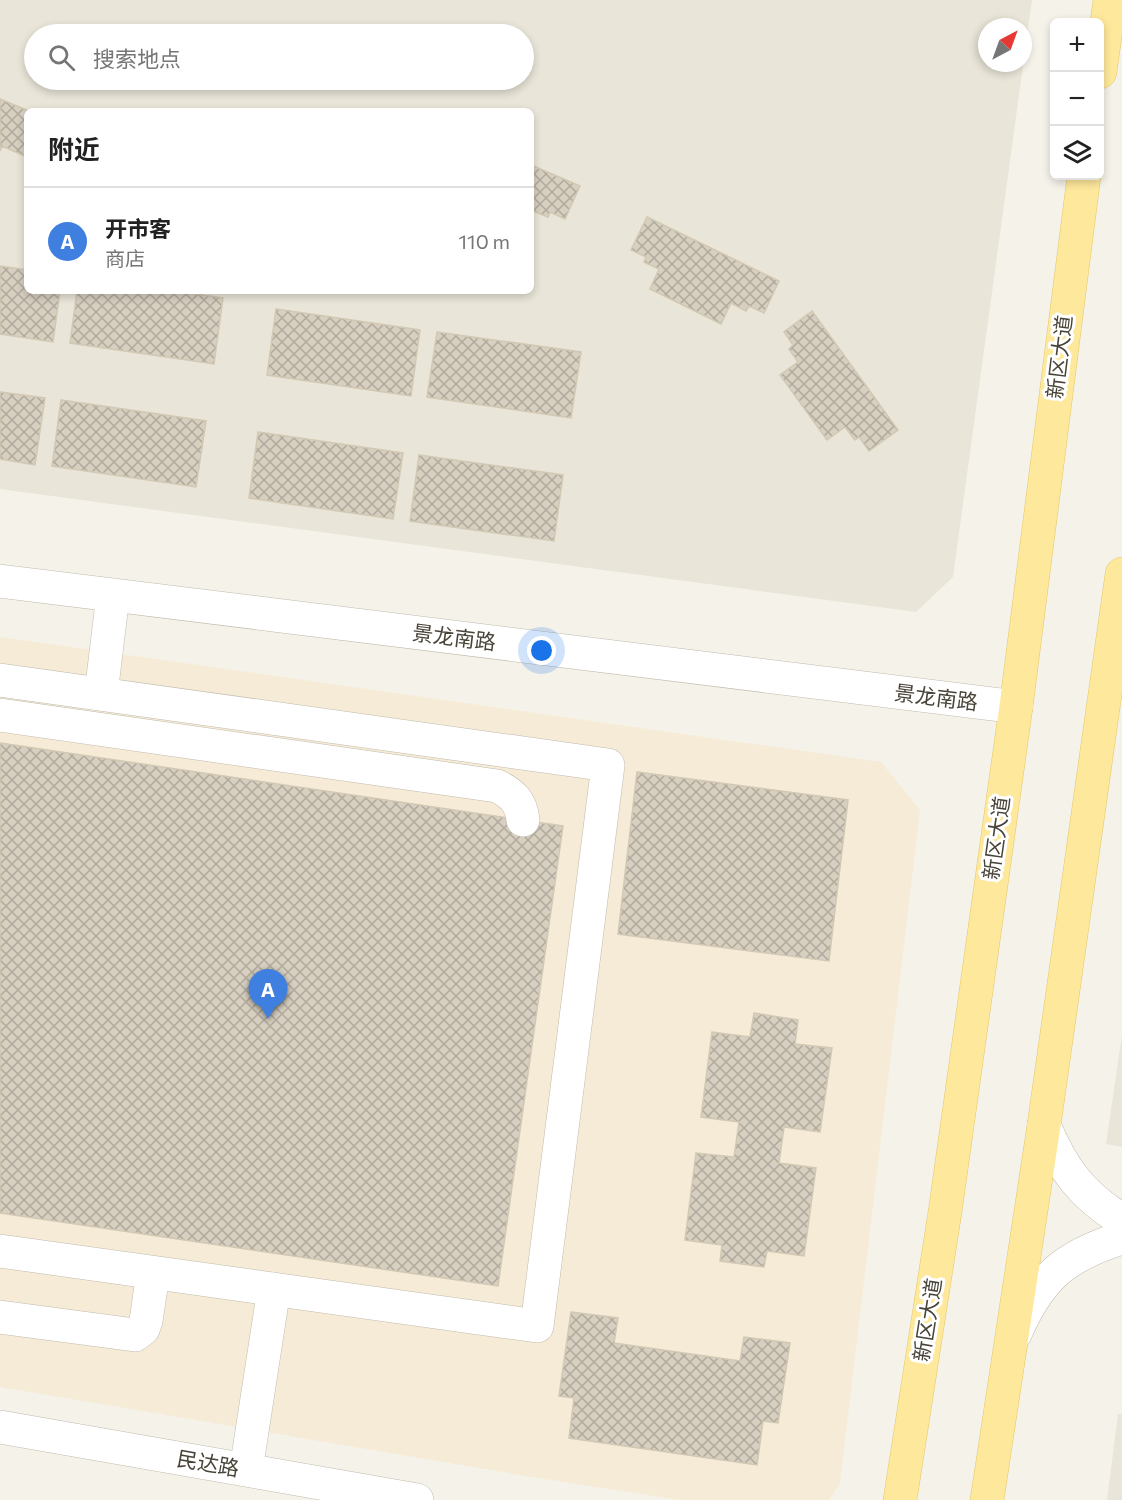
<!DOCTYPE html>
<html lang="zh">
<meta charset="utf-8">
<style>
body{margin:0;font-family:Commissioner,"Noto Sans SC",sans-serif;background:#f6f6f6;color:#222}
.controls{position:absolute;right:18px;top:18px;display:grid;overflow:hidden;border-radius:9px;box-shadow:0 3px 9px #0003}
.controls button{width:54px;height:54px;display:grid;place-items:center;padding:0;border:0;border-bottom:2px solid #e0e0e0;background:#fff;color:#222;font:30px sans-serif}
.compass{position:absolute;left:978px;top:18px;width:54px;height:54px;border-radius:50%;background:#fff;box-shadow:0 3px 9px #0003;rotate:41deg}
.you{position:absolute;left:542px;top:651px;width:21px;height:21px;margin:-15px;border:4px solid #fff;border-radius:50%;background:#1a73e8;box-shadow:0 0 0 9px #1a73e833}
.badge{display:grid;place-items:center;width:39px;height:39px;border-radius:50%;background:#f94c1d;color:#fff;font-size:20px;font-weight:700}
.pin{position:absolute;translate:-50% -50px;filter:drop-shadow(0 2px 3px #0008)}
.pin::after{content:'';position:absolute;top:32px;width:21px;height:18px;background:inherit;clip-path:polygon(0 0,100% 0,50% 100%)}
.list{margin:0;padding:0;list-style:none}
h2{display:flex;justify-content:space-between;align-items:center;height:78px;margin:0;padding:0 24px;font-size:26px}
h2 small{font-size:20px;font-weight:400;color:#767676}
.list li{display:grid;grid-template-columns:39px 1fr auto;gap:18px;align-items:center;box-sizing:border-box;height:108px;padding:0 24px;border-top:2px solid #e0e0e0}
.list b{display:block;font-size:22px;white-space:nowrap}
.list p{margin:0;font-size:20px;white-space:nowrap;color:#767676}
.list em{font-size:20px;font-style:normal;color:#767676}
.icon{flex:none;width:33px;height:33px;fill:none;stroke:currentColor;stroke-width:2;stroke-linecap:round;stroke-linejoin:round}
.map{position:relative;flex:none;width:1122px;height:1500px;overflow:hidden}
.search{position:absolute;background:#fff;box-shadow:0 3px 9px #0003;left:24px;top:24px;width:510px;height:66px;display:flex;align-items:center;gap:15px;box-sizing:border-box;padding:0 21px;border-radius:33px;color:#767676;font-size:22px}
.panel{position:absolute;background:#fff;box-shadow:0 3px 9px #0003;left:24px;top:108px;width:510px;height:186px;border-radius:9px}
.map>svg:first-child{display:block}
.residential{fill:#e9e5d8;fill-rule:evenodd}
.commercial{fill:#f6ebd6}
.building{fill:url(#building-cross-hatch);stroke:#d2c8b3;stroke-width:1.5}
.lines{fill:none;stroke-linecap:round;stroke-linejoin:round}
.minor-casing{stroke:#c1bbad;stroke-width:34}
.major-casing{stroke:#e4c769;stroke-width:34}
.minor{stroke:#fff;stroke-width:33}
.major{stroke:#fee89b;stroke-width:33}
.labels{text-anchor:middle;stroke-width:6;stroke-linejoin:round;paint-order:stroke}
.street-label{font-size:21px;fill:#494438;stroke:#fff}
</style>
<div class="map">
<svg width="1122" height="1500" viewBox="0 0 1122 1500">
<defs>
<pattern id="building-cross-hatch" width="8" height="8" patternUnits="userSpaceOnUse" patternTransform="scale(1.5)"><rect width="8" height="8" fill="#d7cfc0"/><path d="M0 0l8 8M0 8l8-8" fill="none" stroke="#b0aa9d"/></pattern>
</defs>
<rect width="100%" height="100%" fill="#f5f2ea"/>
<path class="residential" d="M 0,0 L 1032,0 L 953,577 L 916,612 L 0,489 ZM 987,27 L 1023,27 L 1023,63 L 987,63 ZM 34,34 L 524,34 L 524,80 L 34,80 ZM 27,111 L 531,111 L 531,291 L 27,291 Z
M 1122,1035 L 1122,1147 L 1106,1144 Z
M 1118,1414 L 1122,1414 L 1122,1500 L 1107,1500 Z"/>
<path class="commercial" d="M 0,637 L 881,762 L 920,810 L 840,1483 L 829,1500 L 679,1500 L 532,1477 L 0,1387 Z"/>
<path class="building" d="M 0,99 L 29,111 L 27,111 L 27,157 L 2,146 L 0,151 Z
M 531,165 L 580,186 L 565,219 L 550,212 L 548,217 L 533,211 L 531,214 Z
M 647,217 L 779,281 L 764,313 L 749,306 L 746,311 L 731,303 L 721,324 L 650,289 L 659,269 L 644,262 L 646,257 L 631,250 Z
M 0,266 L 27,270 L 27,291 L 60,291 L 53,342 L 0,334 Z
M 77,291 L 175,291 L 223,298 L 214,364 L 70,343 Z
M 276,309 L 420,330 L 411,396 L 267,375 Z
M 812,311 L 898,430 L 869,451 L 859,437 L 855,440 L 845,427 L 827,440 L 780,375 L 798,362 L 789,349 L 793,345 L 784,332 Z
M 437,332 L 581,352 L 571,418 L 427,397 Z
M 0,392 L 45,398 L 35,465 L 0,459 Z
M 61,400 L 206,421 L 196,487 L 52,466 Z
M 258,432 L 403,453 L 393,519 L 249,498 Z
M 419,455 L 563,475 L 554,541 L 410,521 Z
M 0,743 L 563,826 L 498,1286 L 0,1213 Z
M 637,772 L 848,800 L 829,961 L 618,934 Z
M 754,1013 L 798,1020 L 795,1044 L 832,1048 L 820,1132 L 784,1127 L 779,1163 L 816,1168 L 804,1256 L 767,1251 L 764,1267 L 720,1261 L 722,1245 L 685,1240 L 696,1153 L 734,1157 L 739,1122 L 701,1117 L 712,1032 L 750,1037 Z
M 571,1312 L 618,1318 L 614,1343 L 740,1361 L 744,1337 L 790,1343 L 778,1423 L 763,1421 L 757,1465 L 569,1438 L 574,1398 L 559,1396 Z"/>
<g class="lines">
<defs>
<path id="minor" d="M 0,581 L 1016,707
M 0,680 L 608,765 L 537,1326 L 0,1251
M 101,694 L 113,595
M 0,715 L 497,786 C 513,794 521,802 523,820
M 1044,1125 C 1062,1168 1081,1195 1122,1220
M 0,1317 L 135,1335 L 143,1329 L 146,1321 L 153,1273
M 1015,1334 C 1039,1278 1064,1256 1122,1238
M 0,1427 L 417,1500
M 246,1470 L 274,1289"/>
<path id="major" d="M 1100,72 L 1110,0
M 900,1500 L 945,1212 L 1016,707 L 1084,176
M 987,1500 L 1044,1125 L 1122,574"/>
</defs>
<use href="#minor" class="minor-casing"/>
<use href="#major" class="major-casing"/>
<use href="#minor" class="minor"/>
<use href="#major" class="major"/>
</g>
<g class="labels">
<g class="street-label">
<text transform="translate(1060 357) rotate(-83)" y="7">新区大道</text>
<text transform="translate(454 638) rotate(7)" y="7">景龙南路</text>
<text transform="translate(936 698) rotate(7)" y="7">景龙南路</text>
<text transform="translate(997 838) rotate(-82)" y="7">新区大道</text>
<text transform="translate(928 1320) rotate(-81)" y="7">新区大道</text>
<text transform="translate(208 1464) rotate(10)" y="7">民达路</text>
</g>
</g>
</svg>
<div class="controls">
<button>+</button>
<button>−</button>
<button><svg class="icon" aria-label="layers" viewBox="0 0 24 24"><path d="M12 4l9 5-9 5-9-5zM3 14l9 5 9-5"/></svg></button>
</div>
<svg class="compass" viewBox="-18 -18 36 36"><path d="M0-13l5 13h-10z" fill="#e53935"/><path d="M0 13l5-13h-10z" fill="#767676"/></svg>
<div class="you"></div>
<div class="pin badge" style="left:268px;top:1019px;background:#3f7fe0">A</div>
<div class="search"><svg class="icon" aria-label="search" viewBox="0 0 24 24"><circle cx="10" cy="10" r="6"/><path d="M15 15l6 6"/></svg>搜索地点</div>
<section class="panel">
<h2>附近<small></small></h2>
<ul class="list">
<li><span class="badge" style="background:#3f7fe0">A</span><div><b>开市客</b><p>商店</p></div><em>110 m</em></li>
</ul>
</section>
</div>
